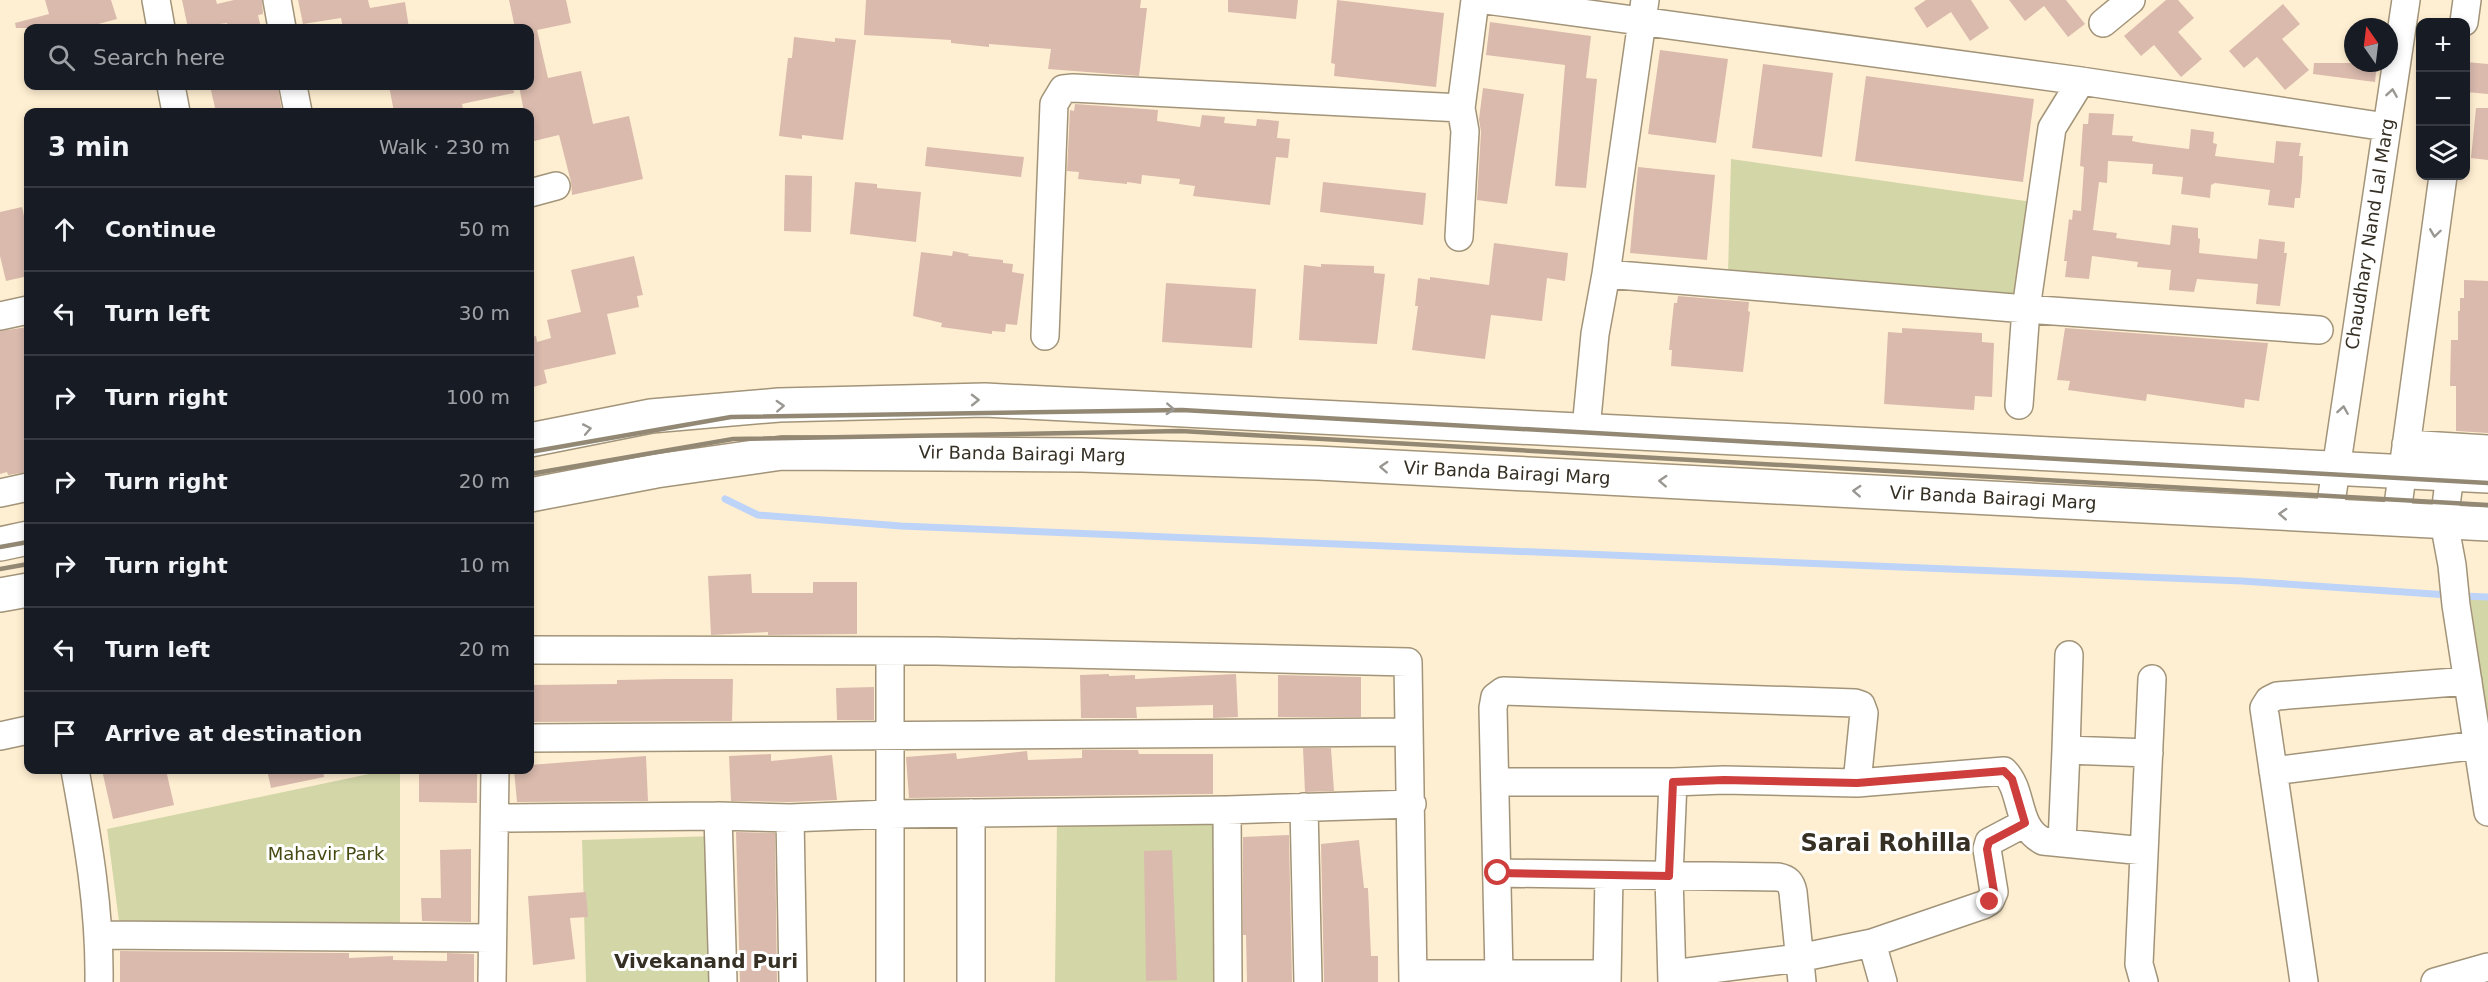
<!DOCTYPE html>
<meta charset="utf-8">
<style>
body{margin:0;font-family:"DejaVu Sans",sans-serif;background:#20242c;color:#f1f3f6}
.controls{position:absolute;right:18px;top:18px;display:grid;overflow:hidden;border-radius:12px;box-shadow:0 3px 9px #0003}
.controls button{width:54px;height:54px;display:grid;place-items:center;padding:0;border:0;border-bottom:2px solid #363941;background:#171b24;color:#f1f3f6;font:30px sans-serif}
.compass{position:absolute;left:2344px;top:18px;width:54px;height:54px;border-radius:50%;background:#171b24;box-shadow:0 3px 9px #0003;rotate:346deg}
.stop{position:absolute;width:18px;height:18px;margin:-14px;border:4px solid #cd3e3c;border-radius:50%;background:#fff}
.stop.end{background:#cd3e3c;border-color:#fff;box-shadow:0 2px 6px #0008}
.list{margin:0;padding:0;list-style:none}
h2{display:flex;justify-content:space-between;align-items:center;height:78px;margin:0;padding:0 24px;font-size:26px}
h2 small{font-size:20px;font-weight:400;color:#9ea1a6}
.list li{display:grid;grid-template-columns:39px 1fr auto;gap:18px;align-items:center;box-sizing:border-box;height:84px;padding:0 24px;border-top:2px solid #363941}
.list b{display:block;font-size:22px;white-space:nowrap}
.list em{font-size:20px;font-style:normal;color:#9ea1a6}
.icon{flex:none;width:33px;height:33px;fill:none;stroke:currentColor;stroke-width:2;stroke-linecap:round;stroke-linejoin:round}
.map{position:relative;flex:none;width:2488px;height:982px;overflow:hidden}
.search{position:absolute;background:#171b24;box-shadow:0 3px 9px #0003;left:24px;top:24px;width:510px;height:66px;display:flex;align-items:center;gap:15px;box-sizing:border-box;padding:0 21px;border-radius:12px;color:#9ea1a6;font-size:22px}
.panel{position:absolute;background:#171b24;box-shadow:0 3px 9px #0003;left:24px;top:108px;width:510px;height:666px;border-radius:12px}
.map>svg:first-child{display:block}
.green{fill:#d3d6a7}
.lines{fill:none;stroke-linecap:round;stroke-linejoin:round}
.stream{stroke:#bdd3f8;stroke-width:7}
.building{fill:#dabaad}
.minor-casing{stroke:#a29479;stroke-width:30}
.major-casing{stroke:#a29479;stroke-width:36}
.minor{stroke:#fff;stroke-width:27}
.major{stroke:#fff;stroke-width:33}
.rail{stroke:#928874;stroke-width:4.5}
.oneway{stroke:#9a9792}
.route{stroke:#cd3e3c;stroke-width:8}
.labels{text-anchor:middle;stroke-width:6;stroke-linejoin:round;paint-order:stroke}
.street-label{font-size:18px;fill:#352f24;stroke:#fff}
.park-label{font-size:18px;fill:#474913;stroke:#fff}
.neighbourhood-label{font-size:20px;font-weight:bold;fill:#352f24;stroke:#fff}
.district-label{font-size:24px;font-weight:bold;fill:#352f24;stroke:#fff}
</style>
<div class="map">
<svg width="2488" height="982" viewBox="0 0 2488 982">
<rect width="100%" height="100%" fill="#ffefd2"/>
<path class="green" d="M 1731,159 L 2039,203 L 2013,309 L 1728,273 Z
M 2470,596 L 2488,599 L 2488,734 Z
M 388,770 L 400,770 L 400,923 L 120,929 L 107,829 Z
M 1219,813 L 1220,982 L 1055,982 L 1057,817 Z
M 715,836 L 720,982 L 586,982 L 582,840 Z"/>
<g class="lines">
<path class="stream" d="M 725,499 L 758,515 L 901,526 L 2242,581 L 2448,595
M 2462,596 L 2488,597"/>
</g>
<path class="building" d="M 45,0 L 111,0 L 117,19 L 83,28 L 16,28 L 15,23 L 49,14 Z
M 182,0 L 216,0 L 217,4 L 234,0 L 262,0 L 263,14 L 258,15 L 261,28 L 228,28 L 227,23 L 188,28 Z
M 298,0 L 368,0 L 370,8 L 405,2 L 409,28 L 343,28 L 341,18 L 303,24 Z
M 509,0 L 566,0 L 571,23 L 537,30 L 548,78 L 581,71 L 593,124 L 629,116 L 643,179 L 572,195 L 571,182 L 559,135 L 530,142 L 530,112 L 524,112 L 519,86 L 530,86 L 530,28 L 515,28 Z
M 866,0 L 1141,0 L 1140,8 L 1147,8 L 1139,76 L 1048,69 L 1051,49 L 989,44 L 989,47 L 951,43 L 951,40 L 864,35 Z
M 1228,0 L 1298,0 L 1296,19 L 1228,12 Z
M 1337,0 L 1444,13 L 1436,87 L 1334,76 L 1335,64 L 1331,63 Z
M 1926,0 L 1971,0 L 1989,28 L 1970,41 L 1951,12 L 1927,28 L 1914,8 Z
M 2009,0 L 2066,0 L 2085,24 L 2068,37 L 2044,6 L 2025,21 Z
M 2166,0 L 2178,0 L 2194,18 L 2178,32 L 2202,59 L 2181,77 L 2154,45 L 2141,56 L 2124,36 Z
M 2283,4 L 2300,24 L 2282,39 L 2309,70 L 2285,90 L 2257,57 L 2244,68 L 2229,51 Z
M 1490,22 L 1591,36 L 1586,78 L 1597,79 L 1586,188 L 1555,186 L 1565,65 L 1486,55 Z
M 794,37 L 835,42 L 835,38 L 856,40 L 843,140 L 802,135 L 802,139 L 779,136 L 788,58 L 792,58 Z
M 1660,50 L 1728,59 L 1716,143 L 1648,134 Z
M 2466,62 L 2488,64 L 2488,94 L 2466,92 Z
M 2314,63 L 2377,63 L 2375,82 L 2313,74 Z
M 1763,64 L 1833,73 L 1822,157 L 1752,148 Z
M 1866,76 L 2034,99 L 2023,182 L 1855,161 Z
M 210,86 L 278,86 L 282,112 L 241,112 L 240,109 L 216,112 Z
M 389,86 L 513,86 L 514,93 L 462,104 L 463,109 L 441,112 L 394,112 Z
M 1483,88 L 1524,94 L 1507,204 L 1477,200 L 1481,132 L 1479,119 Z
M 1075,104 L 1158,110 L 1157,121 L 1200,127 L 1202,115 L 1225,117 L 1224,123 L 1256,126 L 1257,119 L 1279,121 L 1277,138 L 1290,139 L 1288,158 L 1276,157 L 1270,205 L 1193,196 L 1195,186 L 1179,184 L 1180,179 L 1142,175 L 1141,184 L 1127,182 L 1127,184 L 1078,179 L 1079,172 L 1067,171 L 1070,110 L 1074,111 Z
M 2476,108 L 2488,108 L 2488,160 L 2471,158 Z
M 2089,113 L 2114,114 L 2112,135 L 2133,136 L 2132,141 L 2142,143 L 2189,149 L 2191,129 L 2214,132 L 2213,143 L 2217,144 L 2215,156 L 2274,163 L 2276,141 L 2301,143 L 2299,156 L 2303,156 L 2302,179 L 2300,198 L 2295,198 L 2294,208 L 2268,205 L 2270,190 L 2215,183 L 2211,185 L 2210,198 L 2181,194 L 2183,177 L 2152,174 L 2153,164 L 2108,161 L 2107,183 L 2099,182 L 2093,230 L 2117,233 L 2116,238 L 2170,245 L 2172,225 L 2198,228 L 2198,238 L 2200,239 L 2199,253 L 2257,259 L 2259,239 L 2285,242 L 2284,253 L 2287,253 L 2280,306 L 2256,304 L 2258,284 L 2197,279 L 2194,292 L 2169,290 L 2171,270 L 2137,267 L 2138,262 L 2092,256 L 2089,279 L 2065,277 L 2067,261 L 2064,261 L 2069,219 L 2072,220 L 2073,210 L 2081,211 L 2084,167 L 2080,166 L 2083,124 L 2088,124 Z
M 927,147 L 1024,157 L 1021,177 L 925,166 Z
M 1638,167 L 1715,175 L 1707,260 L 1630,253 Z
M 785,175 L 812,176 L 811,232 L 784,231 Z
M 855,182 L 877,184 L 877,188 L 921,192 L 916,242 L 850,234 Z
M 1323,182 L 1426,193 L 1423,225 L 1320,212 Z
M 22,207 L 28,235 L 28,276 L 6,281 L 0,256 L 0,212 Z
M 1494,243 L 1568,253 L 1565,281 L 1547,278 L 1542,321 L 1491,315 L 1485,359 L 1412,350 L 1418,306 L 1415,306 L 1418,278 L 1430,280 L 1430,277 L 1489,285 Z
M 953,251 L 969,254 L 968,256 L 1003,260 L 1003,263 L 1013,264 L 1012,272 L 1024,274 L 1017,325 L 1006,324 L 1005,332 L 992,331 L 992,334 L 941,327 L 942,323 L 913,316 L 921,252 L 952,256 Z
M 634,256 L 643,295 L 637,296 L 639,307 L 607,314 L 616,354 L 544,370 L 547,383 L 530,388 L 530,337 L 536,336 L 537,342 L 551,338 L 547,320 L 581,312 L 571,270 Z
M 1321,264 L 1374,266 L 1374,273 L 1385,274 L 1377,344 L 1299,340 L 1304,265 L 1321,267 Z
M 2464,280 L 2488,281 L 2488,433 L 2456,431 L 2456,386 L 2450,386 L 2451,340 L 2458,340 L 2458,311 L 2460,311 L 2460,298 L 2464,298 Z
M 1166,283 L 1256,289 L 1252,348 L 1162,342 Z
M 1678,296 L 1749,302 L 1748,311 L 1750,312 L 1743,372 L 1671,366 L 1672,350 L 1669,350 L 1674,303 L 1677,303 Z
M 28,327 L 28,472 L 8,475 L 7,472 L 0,474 L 0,331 Z
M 1902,328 L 1982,333 L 1982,342 L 1994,343 L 1992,397 L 1975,396 L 1974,410 L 1884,404 L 1888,332 L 1902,333 Z
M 2065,328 L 2268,343 L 2259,401 L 2245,399 L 2244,408 L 2147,394 L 2146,401 L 2068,390 L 2070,381 L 2057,380 Z
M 751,574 L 752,593 L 813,593 L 813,582 L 857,582 L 857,634 L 768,635 L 768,632 L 711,635 L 708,576 Z
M 1109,674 L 1109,676 L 1135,675 L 1135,679 L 1236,674 L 1238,717 L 1213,718 L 1213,705 L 1136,707 L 1137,718 L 1081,718 L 1080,675 Z
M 1278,675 L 1361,677 L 1361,717 L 1278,717 Z
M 668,679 L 733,679 L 732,721 L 530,722 L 530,685 L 617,684 L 617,680 Z
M 874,687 L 874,720 L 837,720 L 836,688 Z
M 1303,748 L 1331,748 L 1334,791 L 1305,792 Z
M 1082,750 L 1138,750 L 1139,754 L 1213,754 L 1213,794 L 909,798 L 906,757 L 956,753 L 957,759 L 1027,751 L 1028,760 L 1082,758 Z
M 771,754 L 771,761 L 832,755 L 837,800 L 790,802 L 731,801 L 729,756 Z
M 646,756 L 648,801 L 517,802 L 514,770 L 530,770 L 530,765 Z
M 102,770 L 166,770 L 174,805 L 113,819 Z
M 267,770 L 323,770 L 324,777 L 271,788 Z
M 419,770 L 477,770 L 477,803 L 419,802 Z
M 736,832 L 775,833 L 777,982 L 740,982 Z
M 1289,835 L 1292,982 L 1247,982 L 1246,935 L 1243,935 L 1243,837 Z
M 1359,840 L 1364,888 L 1368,888 L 1371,956 L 1378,956 L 1378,982 L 1324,982 L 1321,844 Z
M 471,849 L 471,922 L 422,921 L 421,898 L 441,898 L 440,850 Z
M 1172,850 L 1177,980 L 1146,981 L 1144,851 Z
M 586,892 L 588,917 L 570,918 L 575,959 L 533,965 L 528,896 Z
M 120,951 L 349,953 L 349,958 L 393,956 L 393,960 L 447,961 L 447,953 L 474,954 L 474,982 L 120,982 Z"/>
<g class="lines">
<defs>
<path id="minor" d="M 156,0 L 161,28
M 277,0 L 282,28
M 1486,0 L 2081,81 L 2386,127
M 2464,22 L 2467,0
M 2103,23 L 2131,0
M 171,86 L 176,112
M 293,86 L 298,112
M 530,193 L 556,186
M 1459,237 L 1465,131 L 1461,108 L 1475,0
M 1606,274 L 1645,0
M 0,316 L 28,310
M 1045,336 L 1054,104 L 1063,89 L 1073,88 L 1461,108
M 2019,405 L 2026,309 L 2052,128 L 2081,81
M 1586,429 L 1595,334 L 1606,274 L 2026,309 L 2319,330
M 2406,444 L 2488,449
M 2450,474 L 2444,522 L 2452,565 L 2456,605 L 2488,812
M 0,493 L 28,487
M 2329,516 L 2406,0
M 2396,520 L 2443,176
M 530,650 L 936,651 L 1408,662 L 1413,982
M 2069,655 L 2066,750 L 2149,753
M 0,736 L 28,730
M 530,738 L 1409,732
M 75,770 C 88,841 100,909 99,982
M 2273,771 L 2478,745
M 1495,782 L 1673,782 L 1724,780 L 1857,783 L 2004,771 C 2024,791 2015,827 2043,841 L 2144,851
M 1304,807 L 1308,982
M 1227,810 L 1228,982
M 971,813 L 971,982
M 718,816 L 723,982
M 495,818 L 718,816 L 790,818 L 889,814 L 1227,810 L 1412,804
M 790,818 L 793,982
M 2062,843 L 2066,750
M 1498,873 L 1778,877 C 1788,879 1791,882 1793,892 L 1802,982
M 100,935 L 492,938
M 1872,943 L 1883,982
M 1413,974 L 1607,974
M 1499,974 L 1493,708 L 1495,697 L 1503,691 L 1855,703 L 1861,705 L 1864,713 L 1857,783
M 1672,974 L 1799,958 L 1872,943 L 1983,905 L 1990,901 L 1994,892 L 1987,849 L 1989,842 L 2025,823
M 492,982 L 495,770
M 890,982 L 890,651
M 1607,982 L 1609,875
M 1672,982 L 1669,876 L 1673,782
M 2144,982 L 2139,964 L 2152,679
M 2304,982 L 2264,708 L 2269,700 L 2277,696 L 2468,681
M 2435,982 L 2488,967"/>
<path id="major" d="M 530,440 L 651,416 L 779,405 L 985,400 L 2488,476
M 530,495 L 656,471 L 782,453 L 1082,455 L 1317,463 L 2488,524
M 0,544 L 28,538
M 0,595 L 28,590"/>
</defs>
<use href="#minor" class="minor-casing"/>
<use href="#major" class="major-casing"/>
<use href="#minor" class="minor"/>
<use href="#major" class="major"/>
<path class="rail" d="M 530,452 L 731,417 L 1182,410 L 2488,483
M 530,474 L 733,439 L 1181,431 L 2488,505
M 0,547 L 28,542
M 0,569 L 28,564"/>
</g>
<defs><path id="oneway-chevron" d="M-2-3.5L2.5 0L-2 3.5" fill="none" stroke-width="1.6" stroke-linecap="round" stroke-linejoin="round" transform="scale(1.5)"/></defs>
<g class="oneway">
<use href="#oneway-chevron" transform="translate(2392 93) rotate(-81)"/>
<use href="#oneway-chevron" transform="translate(2435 233) rotate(98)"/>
<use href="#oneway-chevron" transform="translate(975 400) rotate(-1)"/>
<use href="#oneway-chevron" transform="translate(780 406) rotate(-3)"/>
<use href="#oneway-chevron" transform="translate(1170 409) rotate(3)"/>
<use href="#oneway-chevron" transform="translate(2343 410) rotate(-81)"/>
<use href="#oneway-chevron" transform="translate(587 429) rotate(-11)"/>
<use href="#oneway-chevron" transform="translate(1384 467) rotate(-177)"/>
<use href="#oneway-chevron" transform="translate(1663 481) rotate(-177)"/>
<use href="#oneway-chevron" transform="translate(1857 491) rotate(-177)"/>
<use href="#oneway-chevron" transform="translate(2283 514) rotate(-177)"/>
</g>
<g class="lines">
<path class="route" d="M 1498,873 L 1669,876 L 1673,782 L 1724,780 L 1857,783 L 2004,771 L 2012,779 L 2025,823 L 1989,842 L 1987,849 L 1994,892 L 1990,902"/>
</g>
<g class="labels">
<g class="street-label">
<text transform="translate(2370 234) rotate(-81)" y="6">Chaudhary Nand Lal Marg</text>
<text transform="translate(1022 454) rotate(1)" y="6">Vir Banda Bairagi Marg</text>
<text transform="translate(1507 473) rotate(3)" y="6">Vir Banda Bairagi Marg</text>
<text transform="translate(1993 498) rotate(3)" y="6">Vir Banda Bairagi Marg</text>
</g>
<g class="park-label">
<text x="326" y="860">Mahavir Park</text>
</g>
<g class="neighbourhood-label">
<text x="706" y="968">Vivekanand Puri</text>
</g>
<g class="district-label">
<text x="1886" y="851">Sarai Rohilla</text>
</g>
</g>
</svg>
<div class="controls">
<button>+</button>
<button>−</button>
<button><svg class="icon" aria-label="layers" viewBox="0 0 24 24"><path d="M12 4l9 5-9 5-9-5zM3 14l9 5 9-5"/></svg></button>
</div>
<svg class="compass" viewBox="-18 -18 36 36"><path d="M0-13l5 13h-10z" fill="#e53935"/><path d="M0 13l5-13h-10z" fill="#9ea1a6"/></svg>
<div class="stop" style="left:1498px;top:873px"></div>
<div class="stop end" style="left:1990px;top:902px"></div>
<div class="search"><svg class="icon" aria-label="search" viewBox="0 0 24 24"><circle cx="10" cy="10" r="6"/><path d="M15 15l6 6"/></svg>Search here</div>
<section class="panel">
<h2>3 min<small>Walk · 230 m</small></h2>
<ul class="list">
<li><svg class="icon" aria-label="ahead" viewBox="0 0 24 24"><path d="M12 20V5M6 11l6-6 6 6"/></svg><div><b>Continue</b></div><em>50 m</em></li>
<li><svg class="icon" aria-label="left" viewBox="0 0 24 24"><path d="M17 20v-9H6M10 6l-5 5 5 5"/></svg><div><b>Turn left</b></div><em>30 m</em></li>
<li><svg class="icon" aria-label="right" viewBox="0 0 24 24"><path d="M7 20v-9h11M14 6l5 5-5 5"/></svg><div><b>Turn right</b></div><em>100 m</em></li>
<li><svg class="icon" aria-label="right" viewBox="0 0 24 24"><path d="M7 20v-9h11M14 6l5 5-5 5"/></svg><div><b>Turn right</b></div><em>20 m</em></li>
<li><svg class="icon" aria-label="right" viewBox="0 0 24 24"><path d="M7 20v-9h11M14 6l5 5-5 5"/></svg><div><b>Turn right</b></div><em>10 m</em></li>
<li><svg class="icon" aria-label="left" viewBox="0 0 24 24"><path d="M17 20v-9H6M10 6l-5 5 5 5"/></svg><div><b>Turn left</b></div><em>20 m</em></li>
<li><svg class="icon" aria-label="arrive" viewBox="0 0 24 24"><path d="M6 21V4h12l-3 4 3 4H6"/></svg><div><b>Arrive at destination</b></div></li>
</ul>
</section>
</div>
